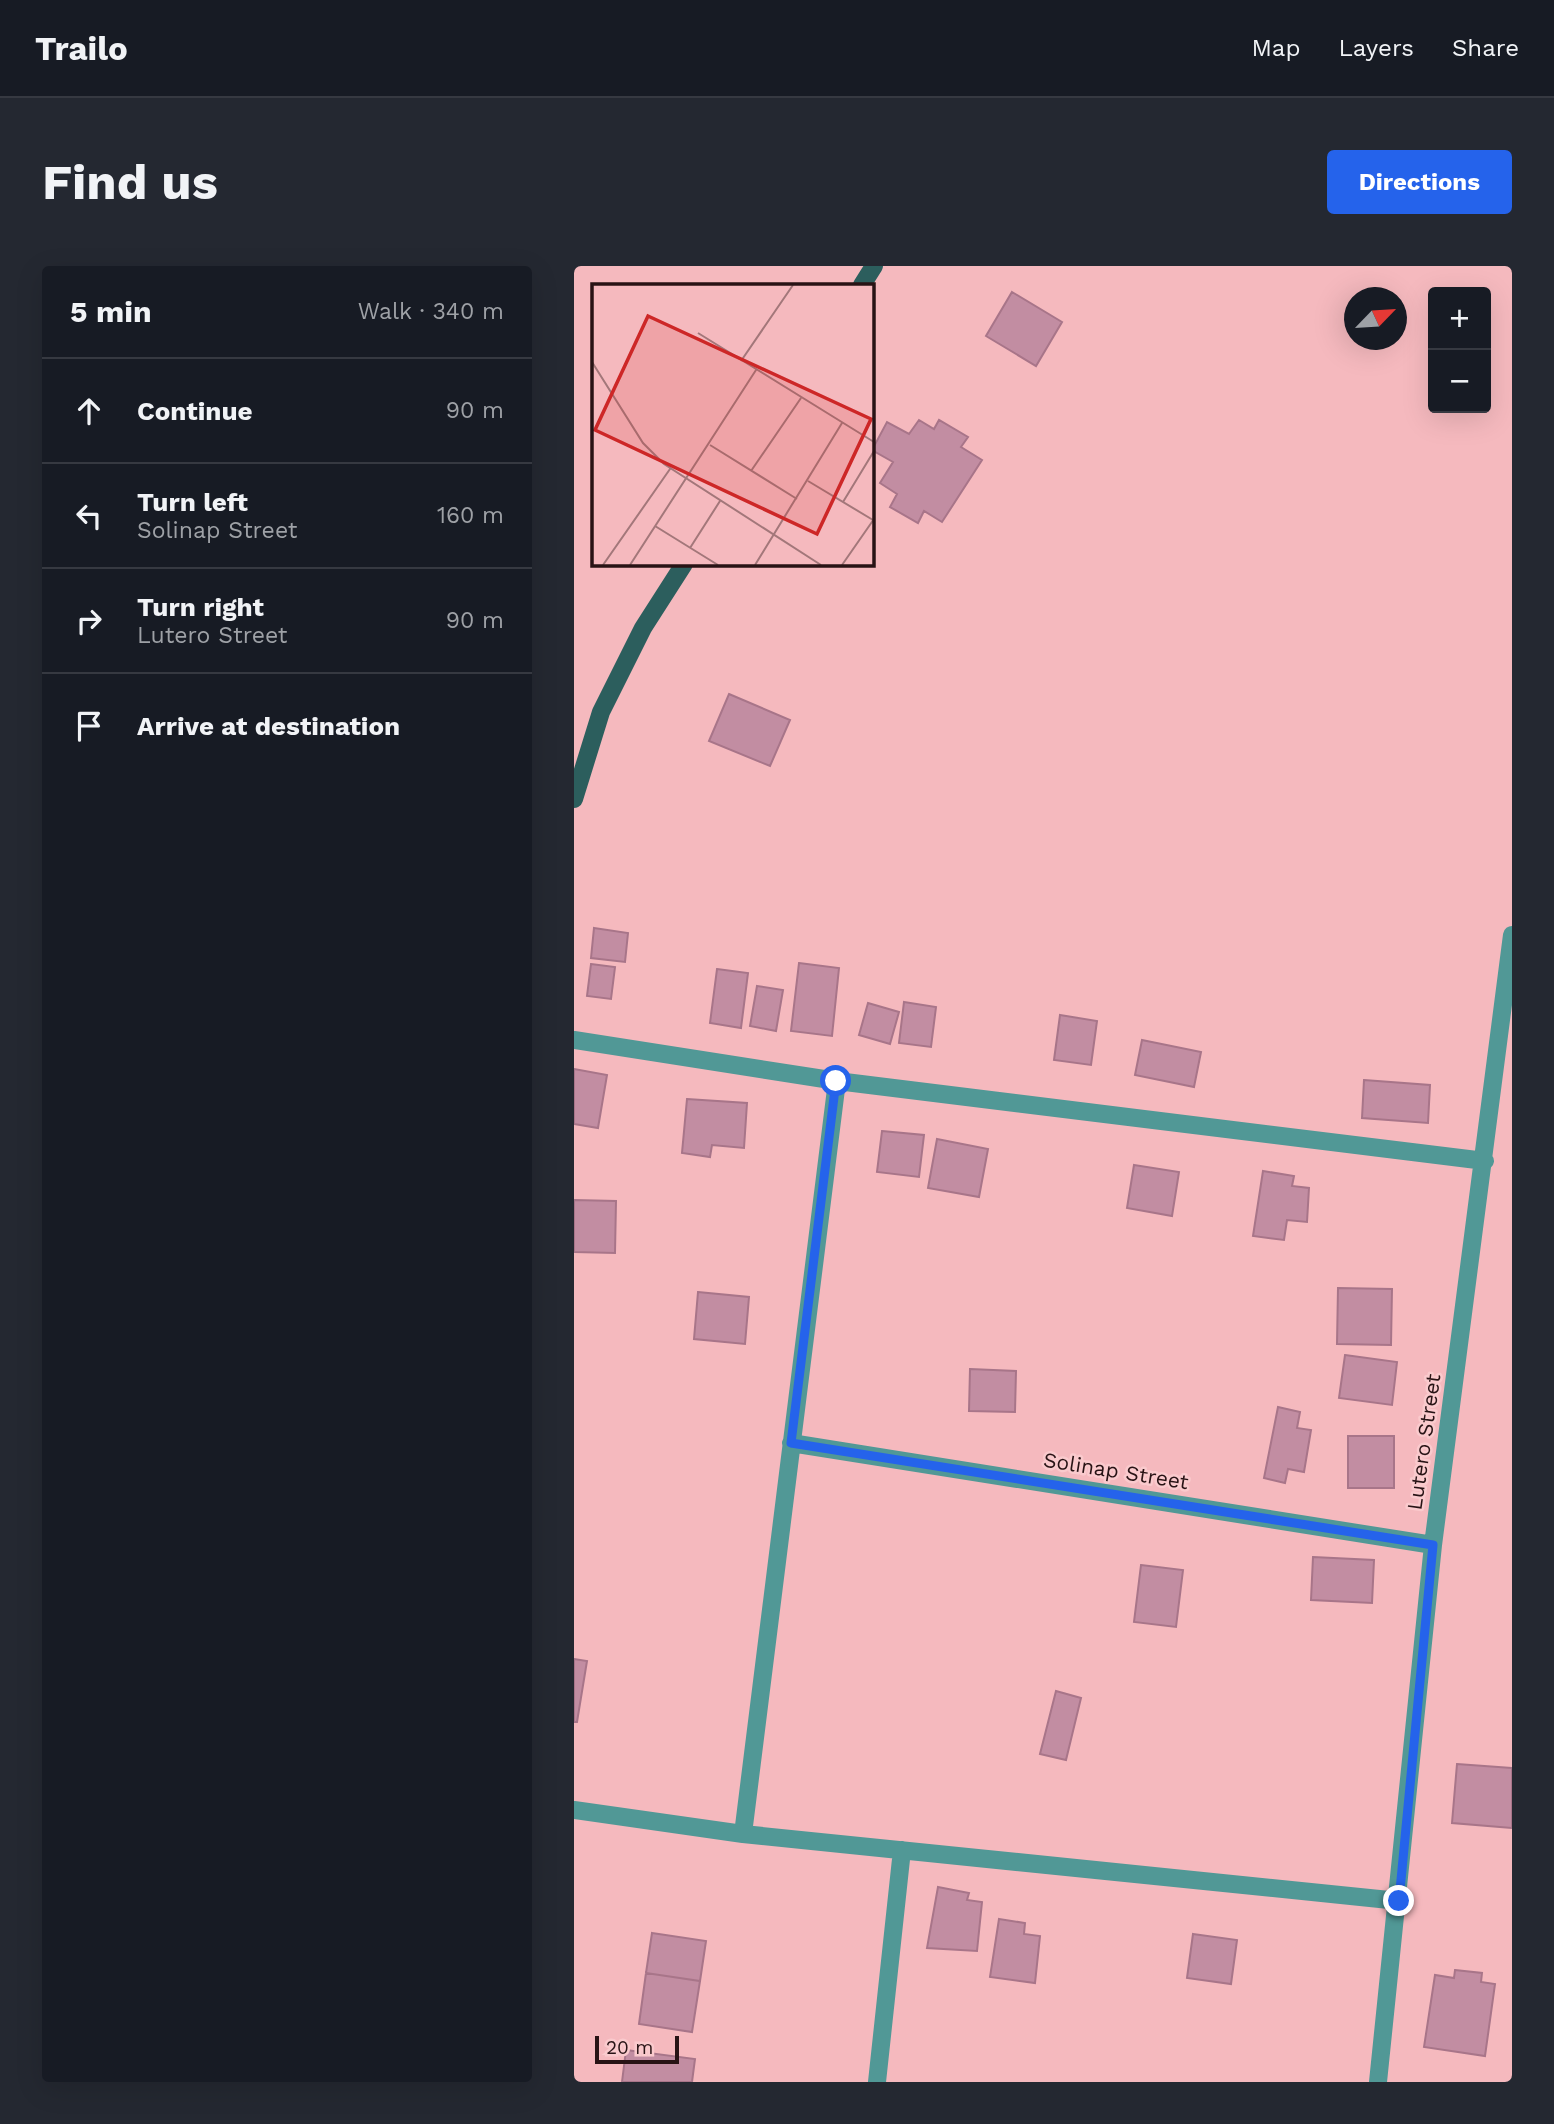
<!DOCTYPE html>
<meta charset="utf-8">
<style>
body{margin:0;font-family:"Work Sans",sans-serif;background:#242831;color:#f1f3f6}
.controls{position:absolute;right:21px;top:21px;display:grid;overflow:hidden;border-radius:7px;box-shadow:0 7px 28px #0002}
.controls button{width:63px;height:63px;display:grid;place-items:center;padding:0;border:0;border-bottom:2px solid #363941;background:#171b24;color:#f1f3f6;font:35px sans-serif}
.compass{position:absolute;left:770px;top:21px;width:63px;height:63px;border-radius:50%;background:#171b24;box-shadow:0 7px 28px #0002;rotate:65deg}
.scale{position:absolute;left:21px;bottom:18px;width:84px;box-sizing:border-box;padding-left:7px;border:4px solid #281315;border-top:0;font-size:19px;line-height:24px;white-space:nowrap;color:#281315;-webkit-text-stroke:5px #facacd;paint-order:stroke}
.stop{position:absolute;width:21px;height:21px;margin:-16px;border:5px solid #2563eb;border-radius:50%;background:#fff}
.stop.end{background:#2563eb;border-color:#fff;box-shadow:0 2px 7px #0008}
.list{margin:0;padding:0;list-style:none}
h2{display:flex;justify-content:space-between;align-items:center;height:91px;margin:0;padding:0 28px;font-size:30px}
h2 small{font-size:23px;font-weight:400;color:#9ea1a6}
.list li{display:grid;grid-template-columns:46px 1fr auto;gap:21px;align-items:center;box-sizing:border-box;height:105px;padding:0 28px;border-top:2px solid #363941}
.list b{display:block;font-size:26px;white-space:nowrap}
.list p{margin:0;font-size:23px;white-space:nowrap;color:#9ea1a6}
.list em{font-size:23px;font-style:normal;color:#9ea1a6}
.icon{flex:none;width:38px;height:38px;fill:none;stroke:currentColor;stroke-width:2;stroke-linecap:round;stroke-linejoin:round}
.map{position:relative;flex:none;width:938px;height:1816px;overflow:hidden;border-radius:7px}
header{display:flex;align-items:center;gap:42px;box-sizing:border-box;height:98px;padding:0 35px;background:#171b24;border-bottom:2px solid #363941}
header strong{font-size:33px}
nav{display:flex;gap:38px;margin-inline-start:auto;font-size:24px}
.intro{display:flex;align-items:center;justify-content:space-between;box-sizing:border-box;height:168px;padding:0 42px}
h1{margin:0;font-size:49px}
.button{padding:18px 32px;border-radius:7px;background:#2563eb;color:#fff;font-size:24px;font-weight:700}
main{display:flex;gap:42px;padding:0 42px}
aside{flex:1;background:#171b24;border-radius:7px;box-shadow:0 7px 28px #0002}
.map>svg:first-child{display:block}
.building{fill:#c28da2;stroke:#a87589;stroke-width:2}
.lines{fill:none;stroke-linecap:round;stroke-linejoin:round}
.minor{stroke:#519896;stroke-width:18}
.major{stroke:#2c5e5d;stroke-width:18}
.route{stroke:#2563eb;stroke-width:9}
.labels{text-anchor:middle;stroke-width:5;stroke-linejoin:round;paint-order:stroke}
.street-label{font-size:21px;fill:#281315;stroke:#facacd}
.inset-road{fill:none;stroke:#a3777a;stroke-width:2}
.view{fill:#cd2727;fill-opacity:0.15;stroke:#cd2727;stroke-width:3.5}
.inset-edge{fill:none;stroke:#281315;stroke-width:3.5}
</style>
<header>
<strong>Trailo</strong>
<nav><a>Map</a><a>Layers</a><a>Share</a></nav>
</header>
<div class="intro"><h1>Find us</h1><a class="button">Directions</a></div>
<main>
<aside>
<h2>5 min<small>Walk · 340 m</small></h2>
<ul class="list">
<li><svg class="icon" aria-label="ahead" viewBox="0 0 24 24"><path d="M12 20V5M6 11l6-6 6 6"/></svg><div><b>Continue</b></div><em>90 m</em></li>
<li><svg class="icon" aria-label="left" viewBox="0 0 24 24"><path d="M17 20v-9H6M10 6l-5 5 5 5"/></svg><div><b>Turn left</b><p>Solinap Street</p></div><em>160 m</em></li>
<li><svg class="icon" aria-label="right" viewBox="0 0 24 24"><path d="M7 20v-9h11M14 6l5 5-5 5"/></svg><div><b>Turn right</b><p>Lutero Street</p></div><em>90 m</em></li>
<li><svg class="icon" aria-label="arrive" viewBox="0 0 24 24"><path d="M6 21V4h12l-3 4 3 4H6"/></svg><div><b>Arrive at destination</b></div></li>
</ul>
</aside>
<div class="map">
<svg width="938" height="1816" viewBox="0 0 938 1816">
<rect width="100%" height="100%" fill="#f5b9be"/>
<path class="building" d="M 438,26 L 488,56 L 462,100 L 412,70 Z
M 345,154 L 360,163 L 365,154 L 394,171 L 387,181 L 408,194 L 368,256 L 350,245 L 344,257 L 316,241 L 323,228 L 306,217 L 319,196 L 298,184 L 313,156 L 335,168 Z
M 155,428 L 216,454 L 196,500 L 135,475 Z
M 20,662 L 54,667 L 51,696 L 17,692 Z
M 225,697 L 265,702 L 258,770 L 217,765 Z
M 17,698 L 41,701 L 37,733 L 13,730 Z
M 143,703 L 174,707 L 167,762 L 136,757 Z
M 183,720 L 209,724 L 202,765 L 176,760 Z
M 330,736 L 362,741 L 357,781 L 325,777 Z
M 294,737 L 325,746 L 316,778 L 285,769 Z
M 486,749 L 523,755 L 517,799 L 480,794 Z
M 568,774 L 627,786 L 620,821 L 561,809 Z
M 0,803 L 33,809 L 24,862 L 0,858 Z
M 790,814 L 856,819 L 854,857 L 788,852 Z
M 113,833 L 173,837 L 170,882 L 138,879 L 136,891 L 108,887 Z
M 308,865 L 350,869 L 345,911 L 303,906 Z
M 363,873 L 414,883 L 405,931 L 354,922 Z
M 560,899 L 605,906 L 598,950 L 553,942 Z
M 689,905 L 720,910 L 718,920 L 735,922 L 733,956 L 713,954 L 710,974 L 679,970 Z
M 0,934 L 42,935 L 41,987 L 0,986 Z
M 764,1022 L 818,1023 L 817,1079 L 763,1078 Z
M 124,1026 L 175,1031 L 171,1078 L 120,1073 Z
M 771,1089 L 823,1096 L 818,1139 L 765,1132 Z
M 396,1103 L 442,1105 L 441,1146 L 395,1145 Z
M 704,1141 L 726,1146 L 723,1162 L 737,1164 L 730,1206 L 714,1203 L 711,1217 L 690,1212 Z
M 774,1170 L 820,1170 L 820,1222 L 774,1222 Z
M 739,1291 L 800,1294 L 798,1337 L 737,1334 Z
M 567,1299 L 609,1304 L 602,1361 L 560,1356 Z
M 0,1393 L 13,1395 L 3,1456 L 0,1456 Z
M 482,1425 L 507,1432 L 492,1494 L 466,1488 Z
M 883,1498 L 938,1502 L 938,1562 L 878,1557 Z
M 364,1621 L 395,1627 L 393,1634 L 408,1636 L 403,1685 L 353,1682 Z
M 425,1653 L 451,1657 L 450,1668 L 466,1670 L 461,1717 L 416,1711 Z
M 78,1667 L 132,1675 L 126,1715 L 72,1707 Z
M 619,1668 L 663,1674 L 657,1718 L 613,1712 Z
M 881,1704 L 908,1707 L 907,1716 L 921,1718 L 911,1790 L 850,1781 L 861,1709 L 880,1712 Z
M 72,1707 L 126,1715 L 118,1766 L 65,1758 Z
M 52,1784 L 121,1793 L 118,1816 L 48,1816 Z"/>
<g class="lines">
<path class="minor" d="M 0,774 L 263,815 L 911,895
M 217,1177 L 859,1279
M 0,1544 L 169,1568 L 825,1635
M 169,1568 L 263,815
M 303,1816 L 328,1584
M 804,1816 L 859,1279 L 938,669"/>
<path class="major" d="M 288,19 L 300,0
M 0,533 L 27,446 L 69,362 L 110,298"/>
</g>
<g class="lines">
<path class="route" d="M 262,815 L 217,1177 L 859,1279 L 825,1635"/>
</g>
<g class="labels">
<g class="street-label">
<text transform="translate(850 1176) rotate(-82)" y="7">Lutero Street</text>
<text transform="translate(542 1205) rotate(9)" y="7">Solinap Street</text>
</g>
</g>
<g transform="translate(18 18)">
<rect width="282" height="282" fill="#f5b9be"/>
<path class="inset-road" d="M 106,49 L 282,158M 149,77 L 201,1M 0,78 L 51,159 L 72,180 L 229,281M 118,161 L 205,215M 159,187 L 209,114M 216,197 L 281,236M 251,218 L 282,167M 63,242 L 126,281M 98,264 L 128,217M 11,281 L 78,185M 38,281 L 164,86M 163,281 L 250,139M 250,281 L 282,235"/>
<path class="view" d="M 56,32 L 279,135 L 225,250 L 3,146 Z"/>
<rect width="282" height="282" class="inset-edge"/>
</g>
</svg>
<div class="controls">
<button>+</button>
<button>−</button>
</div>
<svg class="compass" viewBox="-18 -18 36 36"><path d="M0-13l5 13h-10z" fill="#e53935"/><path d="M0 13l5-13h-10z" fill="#9ea1a6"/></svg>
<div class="scale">20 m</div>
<div class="stop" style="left:262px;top:815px"></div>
<div class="stop end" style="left:825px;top:1635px"></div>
</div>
</main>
